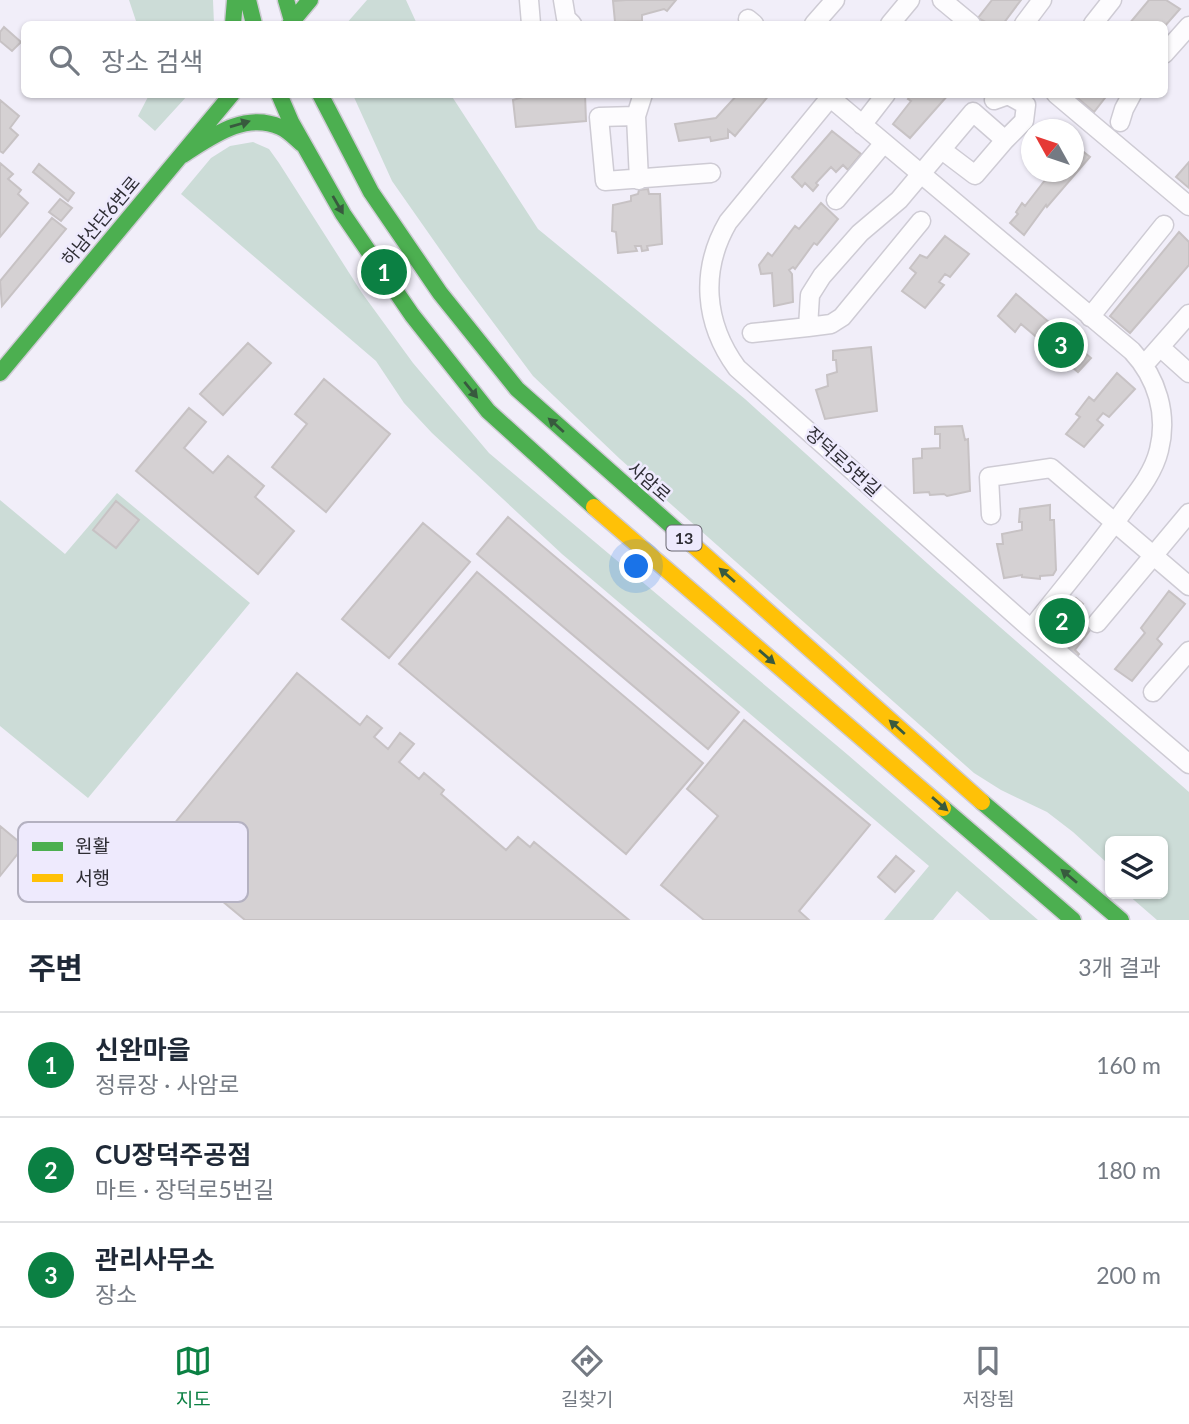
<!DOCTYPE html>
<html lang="ko">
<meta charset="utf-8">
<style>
body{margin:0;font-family:Lato,"Noto Sans KR",sans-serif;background:#f2f2f3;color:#1f2937}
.controls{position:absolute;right:21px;bottom:21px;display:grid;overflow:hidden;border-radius:10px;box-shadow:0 2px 5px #0004}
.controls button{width:63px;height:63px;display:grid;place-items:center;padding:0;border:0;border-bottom:2px solid #e0e1e3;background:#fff;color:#1f2937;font:35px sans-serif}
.compass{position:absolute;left:1021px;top:119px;width:63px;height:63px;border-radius:50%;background:#fff;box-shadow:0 2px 5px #0004;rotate:310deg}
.you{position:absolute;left:637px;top:567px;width:24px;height:24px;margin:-18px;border:5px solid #fff;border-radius:50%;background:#1a73e8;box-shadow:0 0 0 10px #1a73e833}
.badge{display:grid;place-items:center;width:46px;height:46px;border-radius:50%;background:#0b8043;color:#fff;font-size:23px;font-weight:700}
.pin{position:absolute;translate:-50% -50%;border:4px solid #fff;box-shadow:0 2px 7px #0006}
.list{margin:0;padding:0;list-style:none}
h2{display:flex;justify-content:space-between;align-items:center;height:91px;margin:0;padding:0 28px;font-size:30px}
h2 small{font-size:23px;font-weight:400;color:#747a83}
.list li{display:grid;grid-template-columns:46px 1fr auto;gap:21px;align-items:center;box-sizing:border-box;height:105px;padding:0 28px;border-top:2px solid #e0e1e3}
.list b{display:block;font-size:26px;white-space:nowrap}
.list p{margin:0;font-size:23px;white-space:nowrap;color:#747a83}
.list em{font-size:23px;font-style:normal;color:#747a83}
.icon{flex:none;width:38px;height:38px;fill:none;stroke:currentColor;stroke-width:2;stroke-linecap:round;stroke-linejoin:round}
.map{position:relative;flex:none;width:1189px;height:920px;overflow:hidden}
.search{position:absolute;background:#fff;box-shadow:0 2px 5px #0004;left:21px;right:21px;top:21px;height:77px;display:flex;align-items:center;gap:18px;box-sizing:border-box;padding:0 24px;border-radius:10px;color:#747a83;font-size:26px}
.sheet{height:406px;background:#fff}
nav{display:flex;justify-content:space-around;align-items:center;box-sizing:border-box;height:98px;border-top:2px solid #e0e1e3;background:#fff;font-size:19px;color:#747a83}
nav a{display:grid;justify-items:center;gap:4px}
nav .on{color:#0b8043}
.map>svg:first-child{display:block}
.green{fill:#ccdcd7}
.building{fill:#d5d1d3;stroke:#c7c2c4;stroke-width:2}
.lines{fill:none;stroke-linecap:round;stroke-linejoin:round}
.street-casing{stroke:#cecbd4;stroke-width:21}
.fast-casing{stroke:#cecbd4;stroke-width:19}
.slow-casing{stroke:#cecbd4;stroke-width:19}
.street{stroke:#fdfcfe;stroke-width:18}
.fast{stroke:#4caf50;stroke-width:16}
.slow{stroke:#ffc107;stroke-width:16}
.oneway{fill:#385a3e}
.labels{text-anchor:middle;stroke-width:5;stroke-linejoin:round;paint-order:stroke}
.shield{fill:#eeeafd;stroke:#686670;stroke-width:2}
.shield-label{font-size:16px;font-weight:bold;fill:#2e2d34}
.street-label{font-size:18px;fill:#2e2d34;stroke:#eeeafd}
.key{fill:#eeeafd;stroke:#b4b1c1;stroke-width:2}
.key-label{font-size:19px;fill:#2e2d34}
</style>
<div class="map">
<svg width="1189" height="920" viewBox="0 0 1189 920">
<rect width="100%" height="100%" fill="#f1eef9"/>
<path class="green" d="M 129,0 L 213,0 L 214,24 L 137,24 Z
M 367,0 L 406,0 L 417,24 L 346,24 Z
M 149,95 L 149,94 L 188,95 L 155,131 L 138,116 Z
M 353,95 L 451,95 L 538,229 L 745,399 L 938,573 L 1189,792 L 1189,920 L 1157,920 L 1127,894 L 1163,894 L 1163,841 L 1110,841 L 1110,878 L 1106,862 L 1073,832 L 1047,812 L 1001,790 L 974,773 L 620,459 L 533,376 L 460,278 L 392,181 Z
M 253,142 L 269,149 L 279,163 L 362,293 L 413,363 L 489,453 L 848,755 L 1038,920 L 990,920 L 957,891 L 933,920 L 884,920 L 929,866 L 562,554 L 432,433 L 404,403 L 376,361 L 181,194 L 211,158 L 230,146 Z
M 117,493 L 250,603 L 88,798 L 0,726 L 0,500 L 65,554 Z"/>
<path class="building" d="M 626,0 L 676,0 L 667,11 L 664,9 L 642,15 L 642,21 L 615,22 L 613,1 Z
M 992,0 L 1021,0 L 1003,24 L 989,24 L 978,18 Z
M 1149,0 L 1166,0 L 1180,9 L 1164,27 L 1164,24 L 1129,24 Z
M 4,27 L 21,42 L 12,51 L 0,41 L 0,32 Z
M 533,94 L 585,94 L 586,121 L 516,127 L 513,100 Z
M 738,94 L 770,94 L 735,136 L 728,130 L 728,138 L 711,141 L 710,137 L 679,141 L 675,124 L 716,118 Z
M 912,94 L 949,94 L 910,138 L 893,124 L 911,101 L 908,99 Z
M 1073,94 L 1108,94 L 1094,112 Z
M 0,100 L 19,116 L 10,128 L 18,135 L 3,153 L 0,151 Z
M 832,131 L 861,154 L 848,170 L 843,165 L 836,172 L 831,167 L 816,183 L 818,185 L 813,191 L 805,183 L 802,187 L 792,177 Z
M 1076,146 L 1090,157 L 1047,207 L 1046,205 L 1024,235 L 1010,223 L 1018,214 L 1016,212 L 1022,203 L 1025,206 L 1049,175 L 1051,176 L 1054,172 L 1074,172 L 1074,149 Z
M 1189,162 L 1189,188 L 1176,177 Z
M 0,163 L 13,174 L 8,179 L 21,190 L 18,194 L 28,203 L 0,237 Z
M 39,164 L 74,193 L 68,201 L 33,172 Z
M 648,189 L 649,194 L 660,194 L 662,244 L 647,246 L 648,250 L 642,251 L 641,246 L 635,246 L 637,251 L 618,253 L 616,232 L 612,231 L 613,205 L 631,201 L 631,196 L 638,194 L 639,190 Z
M 60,199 L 72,208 L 61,221 L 49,212 Z
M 821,203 L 838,219 L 817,245 L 814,243 L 795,269 L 793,267 L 789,270 L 792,274 L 793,302 L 774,306 L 772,273 L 761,274 L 759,265 L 768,253 L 772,256 L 795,226 L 799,229 Z
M 52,218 L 66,229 L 2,306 L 0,281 Z
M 1179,232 L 1189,242 L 1189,265 L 1130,333 L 1110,316 Z
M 945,236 L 969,254 L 950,277 L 945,274 L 939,282 L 944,285 L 925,308 L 902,291 L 916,273 L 910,268 L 920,255 L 927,258 Z
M 1016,294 L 1091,358 L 1078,372 L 1021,324 L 1015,332 L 998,316 Z
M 248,343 L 271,363 L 223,415 L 200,394 Z
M 871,347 L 877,411 L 825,419 L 816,390 L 828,386 L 827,375 L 837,372 L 836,360 L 833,360 L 833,351 Z
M 1117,373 L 1135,389 L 1109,417 L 1103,413 L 1097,420 L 1103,425 L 1084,447 L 1066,434 L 1080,417 L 1076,414 L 1089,397 L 1094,401 Z
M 324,379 L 390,434 L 326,512 L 272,467 L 307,424 L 295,414 Z
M 189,408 L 206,422 L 184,448 L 213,473 L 228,456 L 264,486 L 255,497 L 294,531 L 258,574 L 136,471 Z
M 962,426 L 965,440 L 968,439 L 970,491 L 947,496 L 944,494 L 930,495 L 929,492 L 914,493 L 913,459 L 922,458 L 922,449 L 940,448 L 940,434 L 935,434 L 935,427 Z
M 116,501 L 139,520 L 116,548 L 93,530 Z
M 1050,505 L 1050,520 L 1054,520 L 1056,570 L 1053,575 L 1040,576 L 1040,579 L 1022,577 L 1022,575 L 1004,578 L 997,544 L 1003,544 L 1002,534 L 1022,530 L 1022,522 L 1019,522 L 1020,509 Z
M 508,517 L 739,712 L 708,749 L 477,554 Z
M 423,523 L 470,562 L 389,658 L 342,619 Z
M 477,572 L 703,763 L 626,854 L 399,664 Z
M 1169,591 L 1185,604 L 1157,639 L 1162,644 L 1132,681 L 1115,669 L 1145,633 L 1141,628 Z
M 1076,598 L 1083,604 L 1070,621 L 1081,626 L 1088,620 L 1094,625 L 1075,650 L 1079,654 L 1073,661 L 1042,634 Z
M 297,673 L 360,725 L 367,716 L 382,728 L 374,737 L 388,749 L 400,733 L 414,744 L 399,762 L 419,779 L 424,773 L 444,790 L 441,794 L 506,850 L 518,837 L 530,847 L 534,842 L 629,920 L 245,920 L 156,846 Z
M 744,720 L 870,825 L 799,911 L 809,920 L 704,920 L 661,885 L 718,816 L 687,789 Z
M 0,826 L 24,846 L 0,876 Z
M 896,856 L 914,871 L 895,892 L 878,877 Z"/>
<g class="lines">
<defs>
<path id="street" d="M 529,0 L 531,24
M 563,0 L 566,18 L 572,24
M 942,0 L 971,24
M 748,19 L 754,24
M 814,24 L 835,0
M 890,24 L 910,0
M 1024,24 L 1042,0
M 1093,24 L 1112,0
M 1164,54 L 1189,26
M 826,94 L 1132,351 C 1157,378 1168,414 1159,450 C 1154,471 1140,489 1127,506 C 1097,548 1063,588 1031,629
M 833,94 L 728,222 C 700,270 704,323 737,368 L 1031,629 L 1189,764
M 1056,94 L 1189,206
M 994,100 L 1008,95 L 1026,105 L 1024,121 L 1005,140
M 636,116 L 643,94
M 1120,122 L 1124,109 L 1132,94
M 862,125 L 886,94
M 639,180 L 636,116 L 599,117 L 605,181 L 711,173
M 836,200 L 884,143
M 1090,317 L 1164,225
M 808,327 L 831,324 L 842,317 L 921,221
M 752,333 L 808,327 L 810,295 L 822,276 L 860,233 L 899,200 L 973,112 L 1005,140 L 975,175 L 942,150
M 1160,347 L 1189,373
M 1144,365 L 1189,314
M 991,515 L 989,477 L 1051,468 L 1189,586
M 1097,623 L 1189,513
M 1153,692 L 1189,651"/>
<path id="fast" d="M 248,0 L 254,24
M 286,0 L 293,24
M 233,24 L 235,0
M 290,24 L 310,0
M 279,94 L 291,122 L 343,214 L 412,315 L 488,411 L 594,507
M 320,94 L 371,192 L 440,293 L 517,389 L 693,545
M 181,156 C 210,138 244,111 280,127 C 288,130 295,138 302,144
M 0,373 L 232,94
M 982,802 L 1121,920
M 943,808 L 1073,920"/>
<path id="slow" d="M 594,507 L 943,808
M 693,545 L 982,802"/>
</defs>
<use href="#street" class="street-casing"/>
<use href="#fast" class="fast-casing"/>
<use href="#slow" class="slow-casing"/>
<use href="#street" class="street"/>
<use href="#fast" class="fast"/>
<use href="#slow" class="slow"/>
</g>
<defs><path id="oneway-solid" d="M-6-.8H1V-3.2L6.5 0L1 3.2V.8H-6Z" transform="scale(1.75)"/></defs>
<g class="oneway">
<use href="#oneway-solid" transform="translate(240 124) rotate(-16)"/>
<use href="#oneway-solid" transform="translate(338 205) rotate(60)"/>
<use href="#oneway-solid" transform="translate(471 390) rotate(51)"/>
<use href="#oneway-solid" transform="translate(556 425) rotate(-138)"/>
<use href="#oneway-solid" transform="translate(727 575) rotate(-139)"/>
<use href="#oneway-solid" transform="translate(767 657) rotate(41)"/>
<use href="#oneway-solid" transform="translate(897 727) rotate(-138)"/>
<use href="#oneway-solid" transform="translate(940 804) rotate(41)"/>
<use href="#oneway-solid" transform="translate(1069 876) rotate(-140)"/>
</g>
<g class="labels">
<rect class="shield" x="666.5" y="525.5" width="35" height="25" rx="5"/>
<g class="shield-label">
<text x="684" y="544">13</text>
</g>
<g class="street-label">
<text transform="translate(101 221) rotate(-50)" y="6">하남산단6번로</text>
<text transform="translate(843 462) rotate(42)" y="6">장덕로5번길</text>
<text transform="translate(649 482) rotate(41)" y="6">사암로</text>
</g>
</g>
<rect x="18" y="822" width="230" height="80" rx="10" class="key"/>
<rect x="32" y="842" width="31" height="9" fill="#4caf50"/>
<rect x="32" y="874" width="31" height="8" fill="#ffc107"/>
<g class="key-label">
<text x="75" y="853">원활</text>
<text x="75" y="885">서행</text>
</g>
</svg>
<div class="controls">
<button><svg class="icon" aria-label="layers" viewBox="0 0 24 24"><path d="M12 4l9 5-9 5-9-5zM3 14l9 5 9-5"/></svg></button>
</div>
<svg class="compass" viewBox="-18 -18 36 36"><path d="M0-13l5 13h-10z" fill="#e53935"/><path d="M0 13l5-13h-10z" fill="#747a83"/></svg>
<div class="you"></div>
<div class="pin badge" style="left:384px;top:272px">1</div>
<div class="pin badge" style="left:1062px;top:621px">2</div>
<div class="pin badge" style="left:1061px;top:345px">3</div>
<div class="search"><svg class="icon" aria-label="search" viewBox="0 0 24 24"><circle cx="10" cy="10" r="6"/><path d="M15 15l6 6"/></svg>장소 검색</div>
</div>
<section class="sheet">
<h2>주변<small>3개 결과</small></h2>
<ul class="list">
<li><span class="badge">1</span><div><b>신완마을</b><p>정류장 · 사암로</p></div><em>160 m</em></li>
<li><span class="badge">2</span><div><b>CU장덕주공점</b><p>마트 · 장덕로5번길</p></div><em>180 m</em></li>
<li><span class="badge">3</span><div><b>관리사무소</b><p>장소</p></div><em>200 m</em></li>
</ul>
</section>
<nav>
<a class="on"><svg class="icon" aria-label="map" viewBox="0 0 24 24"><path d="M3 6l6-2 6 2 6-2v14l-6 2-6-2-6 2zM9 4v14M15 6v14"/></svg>지도</a>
<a><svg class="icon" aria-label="directions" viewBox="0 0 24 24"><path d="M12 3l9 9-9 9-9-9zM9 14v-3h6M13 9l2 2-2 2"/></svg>길찾기</a>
<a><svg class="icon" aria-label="saved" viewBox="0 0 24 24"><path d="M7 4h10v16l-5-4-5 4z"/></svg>저장됨</a>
</nav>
